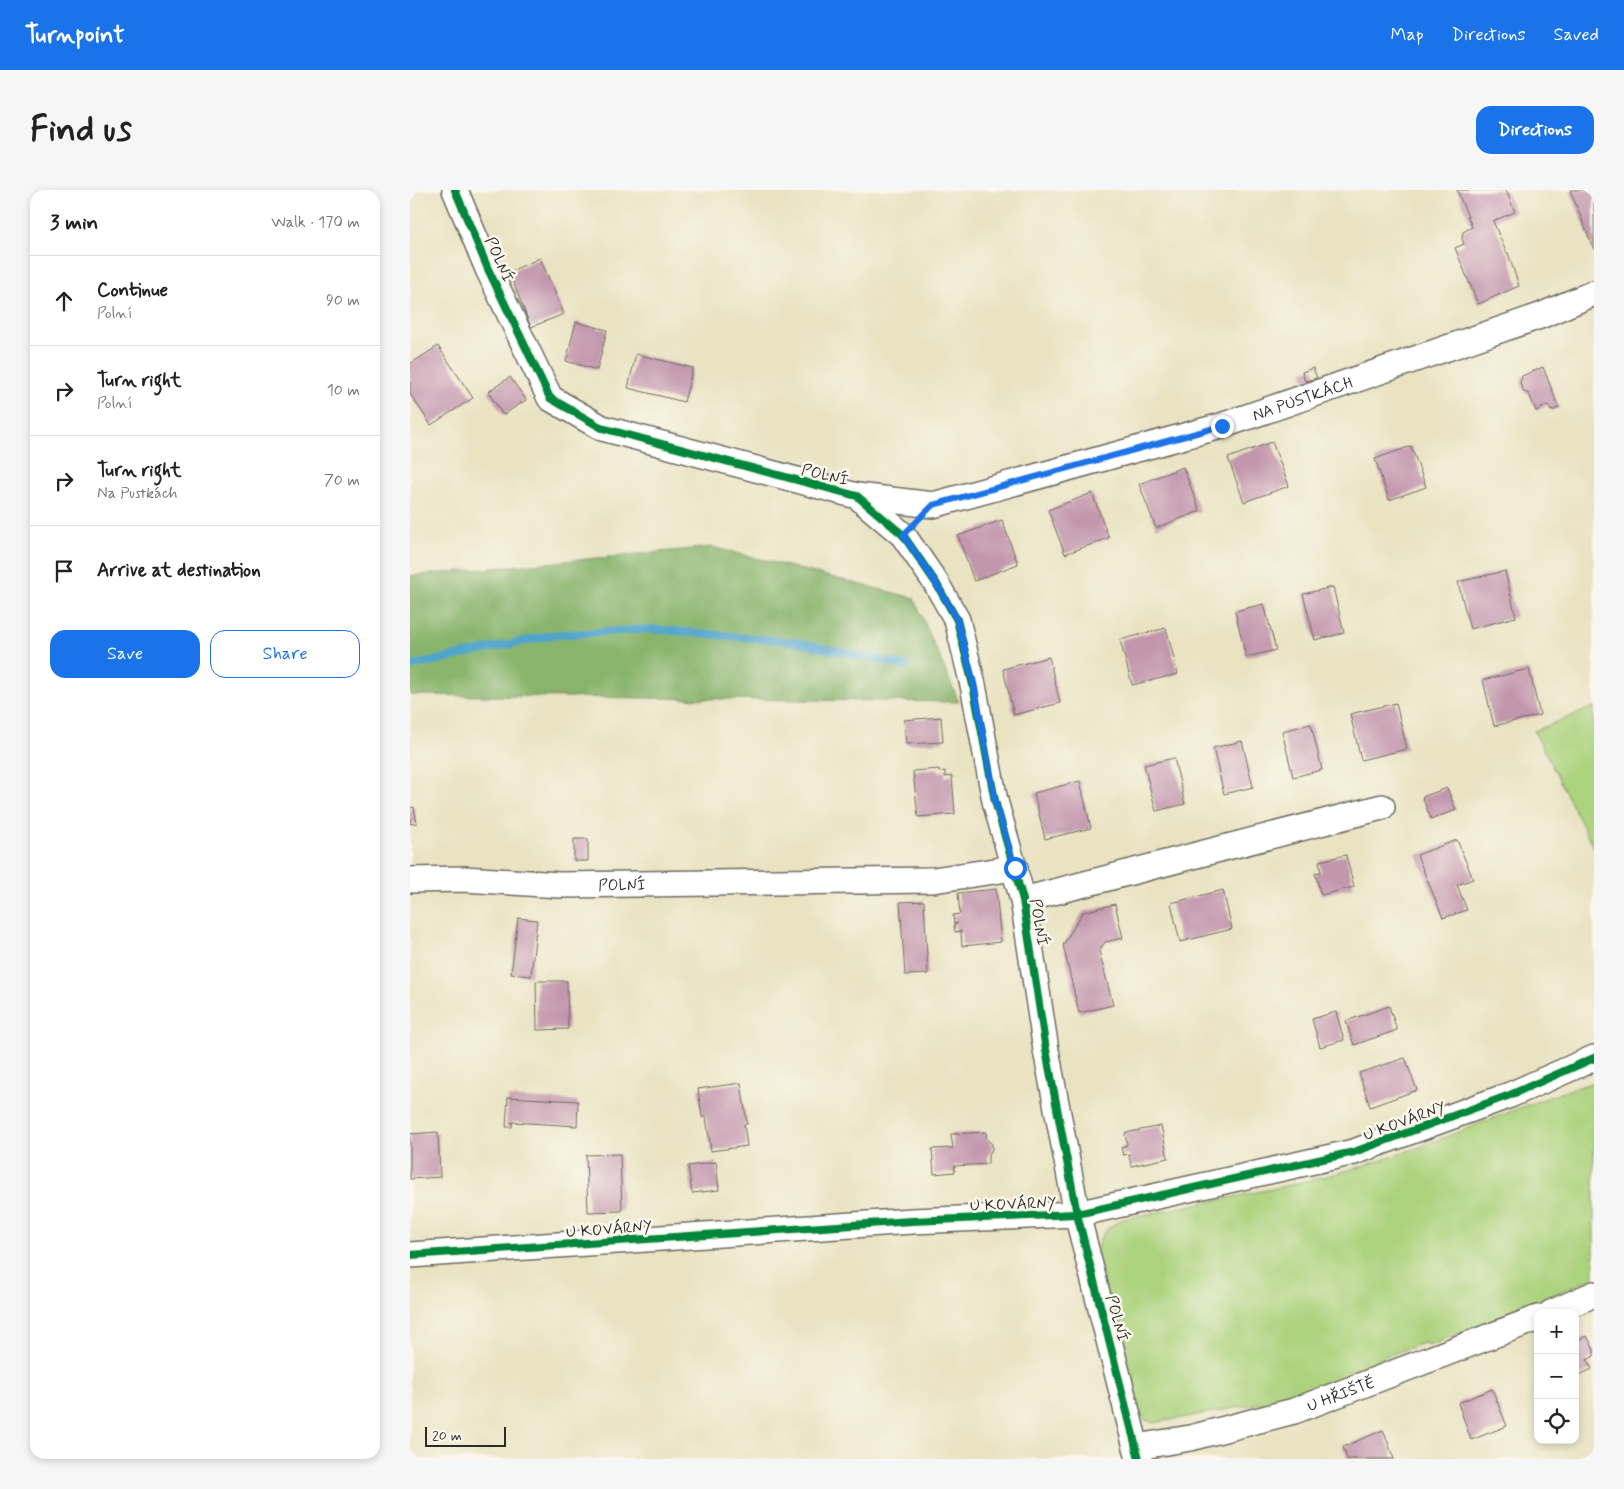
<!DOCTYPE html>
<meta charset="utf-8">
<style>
body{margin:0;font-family:Mynerve,sans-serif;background:#f6f6f6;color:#222}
.controls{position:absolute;right:15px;bottom:15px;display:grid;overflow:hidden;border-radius:10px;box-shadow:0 2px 8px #0003}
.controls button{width:45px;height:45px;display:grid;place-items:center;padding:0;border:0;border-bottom:1px solid #e0e0e0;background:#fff;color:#222;font:25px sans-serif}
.scale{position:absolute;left:15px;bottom:12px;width:81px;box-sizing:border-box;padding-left:5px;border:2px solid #2b2b2b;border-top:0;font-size:14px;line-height:18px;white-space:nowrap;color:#2b2b2b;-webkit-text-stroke:4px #fbf7ec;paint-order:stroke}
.stop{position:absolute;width:15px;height:15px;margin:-11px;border:4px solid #1a73e8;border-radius:50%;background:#fff}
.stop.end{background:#1a73e8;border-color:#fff;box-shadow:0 1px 5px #0008}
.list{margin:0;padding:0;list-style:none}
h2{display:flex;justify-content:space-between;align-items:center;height:65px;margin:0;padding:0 20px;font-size:21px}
h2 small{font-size:16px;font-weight:400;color:#767676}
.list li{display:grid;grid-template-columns:32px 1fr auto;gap:15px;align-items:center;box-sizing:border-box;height:90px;padding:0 20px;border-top:1px solid #e0e0e0}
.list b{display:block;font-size:19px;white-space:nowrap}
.list p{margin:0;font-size:16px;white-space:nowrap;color:#767676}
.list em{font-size:16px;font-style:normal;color:#767676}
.actions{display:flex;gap:10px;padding:15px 20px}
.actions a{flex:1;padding:11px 0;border:1px solid #1a73e8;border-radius:15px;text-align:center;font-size:18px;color:#1a73e8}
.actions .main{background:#1a73e8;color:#fff}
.icon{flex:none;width:28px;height:28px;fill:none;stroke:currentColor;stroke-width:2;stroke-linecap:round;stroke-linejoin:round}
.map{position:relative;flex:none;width:1184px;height:1269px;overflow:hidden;border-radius:15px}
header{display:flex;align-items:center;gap:30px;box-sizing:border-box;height:70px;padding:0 25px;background:#1a73e8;color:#fff}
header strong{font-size:24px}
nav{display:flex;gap:28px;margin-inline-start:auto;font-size:18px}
.intro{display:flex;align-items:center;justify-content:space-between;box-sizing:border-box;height:120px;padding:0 30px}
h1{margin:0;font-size:35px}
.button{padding:12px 22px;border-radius:15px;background:#1a73e8;color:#fff;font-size:18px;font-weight:700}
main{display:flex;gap:30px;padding:0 30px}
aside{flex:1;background:#fff;border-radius:15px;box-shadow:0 2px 8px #0003}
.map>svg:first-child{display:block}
.green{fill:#abd27c;stroke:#6b7e54}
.forest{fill:#88b46c;stroke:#5a704c}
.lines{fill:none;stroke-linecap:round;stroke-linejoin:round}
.stream{stroke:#4fa4cb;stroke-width:8}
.building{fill:#c296ad}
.street-casing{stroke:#6e6b60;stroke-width:28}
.street{stroke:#fff;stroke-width:25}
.cycleway-casing{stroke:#fbf7ec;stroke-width:11}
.cycleway{stroke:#00873e;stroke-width:8}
.route{stroke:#1a73e8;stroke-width:6}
.labels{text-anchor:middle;stroke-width:5;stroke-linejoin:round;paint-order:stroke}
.street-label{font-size:16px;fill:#2b2b2b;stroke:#fbf7ec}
</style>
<header>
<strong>Turnpoint</strong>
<nav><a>Map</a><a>Directions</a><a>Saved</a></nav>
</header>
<div class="intro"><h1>Find us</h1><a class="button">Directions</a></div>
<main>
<aside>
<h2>3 min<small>Walk · 170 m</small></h2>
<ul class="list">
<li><svg class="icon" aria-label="ahead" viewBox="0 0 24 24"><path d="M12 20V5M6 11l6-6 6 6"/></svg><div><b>Continue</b><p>Polní</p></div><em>90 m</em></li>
<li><svg class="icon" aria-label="right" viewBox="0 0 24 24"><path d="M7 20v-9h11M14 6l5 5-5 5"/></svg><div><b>Turn right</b><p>Polní</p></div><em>10 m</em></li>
<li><svg class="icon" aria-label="right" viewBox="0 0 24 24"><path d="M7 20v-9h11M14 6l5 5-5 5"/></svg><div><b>Turn right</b><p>Na Pustkách</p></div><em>70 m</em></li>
<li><svg class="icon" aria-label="arrive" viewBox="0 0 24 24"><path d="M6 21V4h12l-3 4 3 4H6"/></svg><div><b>Arrive at destination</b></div></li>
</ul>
<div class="actions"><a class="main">Save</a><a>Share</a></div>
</aside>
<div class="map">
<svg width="1184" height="1269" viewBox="0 0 1184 1269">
<rect width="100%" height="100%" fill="#fbf7ec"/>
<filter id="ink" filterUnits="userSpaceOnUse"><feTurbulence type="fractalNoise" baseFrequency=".02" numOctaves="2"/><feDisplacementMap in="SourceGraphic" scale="10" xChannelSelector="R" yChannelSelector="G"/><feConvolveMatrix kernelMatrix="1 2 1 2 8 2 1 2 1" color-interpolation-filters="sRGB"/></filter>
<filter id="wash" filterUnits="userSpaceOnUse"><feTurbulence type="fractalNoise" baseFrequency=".0096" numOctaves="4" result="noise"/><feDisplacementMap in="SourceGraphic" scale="20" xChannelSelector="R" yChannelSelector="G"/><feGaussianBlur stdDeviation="1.12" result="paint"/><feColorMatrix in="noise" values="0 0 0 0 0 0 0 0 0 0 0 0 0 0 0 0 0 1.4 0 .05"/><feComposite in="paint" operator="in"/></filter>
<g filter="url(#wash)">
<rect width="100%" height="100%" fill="#e9e3c2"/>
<path class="green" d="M 1184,517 L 1184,658 L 1124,541 Z
M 1184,892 L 1184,1088 L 1021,1155 L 1013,1153 L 974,1167 L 971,1174 L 954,1185 L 884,1207 L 744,1233 L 735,1230 L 724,1215 L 686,1065 C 689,1045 695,1038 713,1029 C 791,1012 872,1000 949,977 C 1029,954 1104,916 1184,892 Z"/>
<path class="forest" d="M 302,357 L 504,408 L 549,512 L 0,505 L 0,386 Z"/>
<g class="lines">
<path class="stream" d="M 0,476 L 142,445 L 242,439 L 385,452 L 496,476"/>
</g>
<g id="blocks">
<path class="building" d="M 1047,0 L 1096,0 L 1105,22 L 1083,31 L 1096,62 L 1098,63 L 1109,96 L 1068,114 L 1045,58 L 1054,54 L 1052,49 L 1053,42 L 1062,37 Z
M 1160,0 L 1184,0 L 1184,60 Z
M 130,68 L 154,124 L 121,137 L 99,82 Z
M 166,132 L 197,140 L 187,180 L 156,171 Z
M 28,156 L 63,208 L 21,235 L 0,204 L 0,174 Z
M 226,164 L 283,178 L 274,212 L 218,198 Z
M 1133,177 L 1149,218 L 1141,221 L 1138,215 L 1126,221 L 1119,204 L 1114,202 L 1110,193 L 1112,186 Z
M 903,178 L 907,188 L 895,191 L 892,182 Z
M 100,187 L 116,210 L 93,225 L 78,202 Z
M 862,252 L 879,296 L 834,312 L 818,268 Z
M 1001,256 L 1016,297 L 979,310 L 965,269 Z
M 773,277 L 790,321 L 746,338 L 729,294 Z
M 682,303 L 699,348 L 655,364 L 638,320 Z
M 592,330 L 608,374 L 564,391 L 548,346 Z
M 1095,381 L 1106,427 L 1060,439 L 1048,392 Z
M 923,397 L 934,443 L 905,450 L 893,404 Z
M 854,414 L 866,460 L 836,467 L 825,421 Z
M 756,438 L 768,484 L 722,495 L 710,450 Z
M 639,467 L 650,513 L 604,525 L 593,479 Z
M 1119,479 L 1130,525 L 1084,536 L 1073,490 Z
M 986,513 L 997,559 L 951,570 L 940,524 Z
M 531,527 L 533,552 L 496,554 L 494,530 Z
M 901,534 L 912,580 L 883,587 L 872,541 Z
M 832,551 L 843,597 L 814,604 L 803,558 Z
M 764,568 L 775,614 L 746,621 L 734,575 Z
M 529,579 L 529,582 L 535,581 L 535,587 L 542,586 L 545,624 L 508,627 L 503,581 Z
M 670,591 L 681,638 L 635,649 L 624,603 Z
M 1037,598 L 1046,620 L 1021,629 L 1012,607 Z
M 4,617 L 7,633 L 0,634 L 0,618 Z
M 164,649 L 178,649 L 178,671 L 164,671 Z
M 1047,650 L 1063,689 L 1047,695 L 1057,720 L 1033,728 L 1007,665 Z
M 936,665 L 944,697 L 911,705 L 905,683 L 911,682 L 909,671 Z
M 586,699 L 591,752 L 552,756 L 551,741 L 545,742 L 544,735 L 548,733 L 544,734 L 543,725 L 550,724 L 548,703 Z
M 813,700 L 822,739 L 770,752 L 761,713 Z
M 514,711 L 518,784 L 495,785 L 490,712 Z
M 705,714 L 713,748 L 695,752 L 689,761 L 703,815 L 669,823 L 653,755 L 673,722 Z
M 108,728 L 127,730 L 121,786 L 101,784 Z
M 126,791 L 157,791 L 158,839 L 127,840 Z
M 979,816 L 987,840 L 944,855 L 936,831 Z
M 926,822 L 934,850 L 910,857 L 902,829 Z
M 995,868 L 1007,900 L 960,917 L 949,883 Z
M 331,893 L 337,934 L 334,934 L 337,956 L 301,961 L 296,927 L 292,927 L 288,899 Z
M 98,907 L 168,911 L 167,936 L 102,932 L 102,937 L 96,937 Z
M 751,936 L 758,968 L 721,976 L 719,964 L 713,965 L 711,957 L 717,955 L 715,943 Z
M 28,942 L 30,987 L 0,989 L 0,944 Z
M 576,942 L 577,950 L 582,954 L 582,960 L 578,965 L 578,974 L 544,976 L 545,982 L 524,984 L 522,959 L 543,958 L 541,944 Z
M 210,964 L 212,1021 L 178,1022 L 176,965 Z
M 306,972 L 309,1000 L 282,1003 L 278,976 Z
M 1177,1146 L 1184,1160 L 1184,1166 L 1177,1170 L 1182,1179 L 1165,1187 L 1165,1151 Z
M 1082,1199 L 1097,1236 L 1061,1250 L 1048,1213 Z
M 973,1240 L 984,1269 L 937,1269 L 933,1257 Z"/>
</g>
</g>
<g filter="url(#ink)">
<use href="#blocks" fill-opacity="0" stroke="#6e6b60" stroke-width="1"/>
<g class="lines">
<defs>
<g id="street">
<path d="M 45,0 L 78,79 L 140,208 L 192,238 L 447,306 L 493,345 L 526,393 L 547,430 L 563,495 L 585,611 L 613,710 L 636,860 L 667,1024 L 729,1269"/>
<path id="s1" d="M 447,306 L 523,315 L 811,236 L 1130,126 L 1184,103"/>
<path id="s2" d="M 0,690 L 54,689 L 150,695 L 523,690 L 605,678"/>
<path d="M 613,710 L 972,617"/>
<path d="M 0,1065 L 502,1031 L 667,1024 L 944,962 L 1100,905 L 1184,868"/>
<path d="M 1141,1123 L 1184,1104"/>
<path id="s3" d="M 727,1257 L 780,1248 L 884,1221 L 1128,1128"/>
</g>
</defs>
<use href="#street" class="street-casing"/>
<use href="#street" class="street"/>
<defs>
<path id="cycleway" d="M 45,0 L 78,79 L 140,208 L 192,238 L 447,306 L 493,345 L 526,393 L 547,430 L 563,495 L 585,611 L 613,710 L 636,860 L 667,1024 L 729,1269
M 0,1065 L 502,1031 L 667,1024 L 944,962 L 1100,905 L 1184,868"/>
</defs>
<use href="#cycleway" class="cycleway-casing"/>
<use href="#cycleway" class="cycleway"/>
</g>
</g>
<g class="lines" filter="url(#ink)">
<path class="route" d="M 605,678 L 585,611 L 564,495 L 547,430 L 526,393 L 493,345 L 523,315 L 812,236"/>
</g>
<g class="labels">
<g class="street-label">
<text transform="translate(90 69) rotate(66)" y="6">POLNÍ</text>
<text dy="6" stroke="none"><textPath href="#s1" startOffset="461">NA PUSTKÁCH</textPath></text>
<text transform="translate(415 284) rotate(14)" y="6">POLNÍ</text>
<text dy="6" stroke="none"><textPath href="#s2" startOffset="212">POLNÍ</textPath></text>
<text transform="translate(630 732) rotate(81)" y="6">POLNÍ</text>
<text transform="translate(994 930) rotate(-20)" y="6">U KOVÁRNY</text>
<text transform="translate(603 1013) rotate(-2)" y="6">U KOVÁRNY</text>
<text transform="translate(199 1038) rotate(-4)" y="6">U KOVÁRNY</text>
<text transform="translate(708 1128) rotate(75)" y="6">POLNÍ</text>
<text dy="6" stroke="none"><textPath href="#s3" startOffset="211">U HŘIŠTĚ</textPath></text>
</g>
</g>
</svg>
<div class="controls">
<button>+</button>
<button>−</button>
<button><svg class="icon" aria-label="locate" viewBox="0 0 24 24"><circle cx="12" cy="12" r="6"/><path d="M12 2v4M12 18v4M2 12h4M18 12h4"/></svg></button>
</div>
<div class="scale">20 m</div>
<div class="stop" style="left:605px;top:678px"></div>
<div class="stop end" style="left:812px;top:236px"></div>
</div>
</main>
